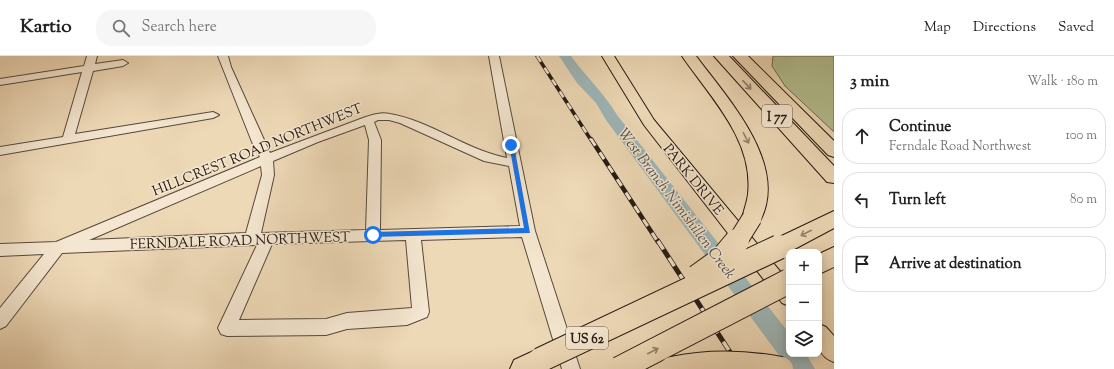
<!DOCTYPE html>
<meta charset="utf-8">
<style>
body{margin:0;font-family:"Sorts Mill Goudy",serif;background:#f6f6f6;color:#222}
.controls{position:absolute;right:12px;bottom:12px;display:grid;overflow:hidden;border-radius:8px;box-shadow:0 2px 10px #0003}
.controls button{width:36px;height:36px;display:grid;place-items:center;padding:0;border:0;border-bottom:1px solid #e0e0e0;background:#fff;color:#222;font:20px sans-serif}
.stop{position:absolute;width:12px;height:12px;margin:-9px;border:3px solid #1a73e8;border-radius:50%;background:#fff}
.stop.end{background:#1a73e8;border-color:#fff;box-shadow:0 1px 4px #0008}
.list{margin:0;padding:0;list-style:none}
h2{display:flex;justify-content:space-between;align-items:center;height:52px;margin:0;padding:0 16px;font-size:17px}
h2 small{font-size:13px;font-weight:400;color:#767676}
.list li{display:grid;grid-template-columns:26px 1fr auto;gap:12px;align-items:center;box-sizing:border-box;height:56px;margin:0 8px 8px;padding:0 8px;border:1px solid #e0e0e0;border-radius:16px}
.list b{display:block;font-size:15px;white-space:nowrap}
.list p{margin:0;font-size:13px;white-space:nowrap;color:#767676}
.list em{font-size:13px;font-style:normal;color:#767676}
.icon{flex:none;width:22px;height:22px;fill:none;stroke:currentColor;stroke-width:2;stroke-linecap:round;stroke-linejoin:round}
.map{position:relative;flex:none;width:834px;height:313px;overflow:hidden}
header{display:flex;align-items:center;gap:24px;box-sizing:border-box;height:56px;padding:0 20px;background:#fff;border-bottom:1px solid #e0e0e0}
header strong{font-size:19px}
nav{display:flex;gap:22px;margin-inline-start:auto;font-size:14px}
.search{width:280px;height:36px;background:#f6f6f6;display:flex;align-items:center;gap:10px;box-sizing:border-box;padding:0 14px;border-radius:16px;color:#767676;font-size:15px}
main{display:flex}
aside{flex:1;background:#fff}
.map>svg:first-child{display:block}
.green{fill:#b4c092;stroke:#6c6c52}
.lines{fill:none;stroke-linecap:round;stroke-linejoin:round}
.river{fill:#9eb7b9;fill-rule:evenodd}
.minor-casing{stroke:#56493c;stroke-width:2}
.major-casing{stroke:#241913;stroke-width:2}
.highway-casing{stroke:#241913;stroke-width:2}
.minor{fill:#f4e6d0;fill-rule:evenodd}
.major{fill:#eed9b7;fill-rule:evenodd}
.highway{fill:#eed9b7;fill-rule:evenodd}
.rail-far2-casing{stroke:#241913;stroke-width:3.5}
.rail-far1-casing{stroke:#241913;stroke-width:4.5}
.rail-casing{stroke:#241913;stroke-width:5}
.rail-far2{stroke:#f4e6d0;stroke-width:2.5;stroke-dasharray:7;stroke-linecap:butt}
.rail-far1{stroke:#f4e6d0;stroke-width:3;stroke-dasharray:8;stroke-linecap:butt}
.rail{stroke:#f4e6d0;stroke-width:3.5;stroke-dasharray:10;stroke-linecap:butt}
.highway-bridge-far1-casing{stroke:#241913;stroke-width:21;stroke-linecap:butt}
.highway-bridge-casing{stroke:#241913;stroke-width:26;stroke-linecap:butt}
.highway-bridge-far1{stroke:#eed9b7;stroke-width:19}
.highway-bridge{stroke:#eed9b7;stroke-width:24}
.oneway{stroke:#93836d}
.route{fill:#1a73e8}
.labels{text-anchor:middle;stroke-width:3;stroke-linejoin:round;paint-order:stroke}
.shield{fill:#f4e6d0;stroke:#62564c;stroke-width:1}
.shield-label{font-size:13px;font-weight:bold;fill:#241913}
.street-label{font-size:14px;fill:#241913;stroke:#f4e6d0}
.water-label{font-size:15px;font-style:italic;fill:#4f504d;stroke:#f4e6d0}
</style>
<header>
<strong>Kartio</strong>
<div class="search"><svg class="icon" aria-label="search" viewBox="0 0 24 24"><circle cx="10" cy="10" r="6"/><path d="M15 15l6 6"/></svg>Search here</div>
<nav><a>Map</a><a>Directions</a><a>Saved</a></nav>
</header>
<main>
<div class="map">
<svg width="834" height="313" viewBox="0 0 834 313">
<rect width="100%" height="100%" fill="#eed9b7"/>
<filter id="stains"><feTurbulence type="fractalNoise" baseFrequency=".005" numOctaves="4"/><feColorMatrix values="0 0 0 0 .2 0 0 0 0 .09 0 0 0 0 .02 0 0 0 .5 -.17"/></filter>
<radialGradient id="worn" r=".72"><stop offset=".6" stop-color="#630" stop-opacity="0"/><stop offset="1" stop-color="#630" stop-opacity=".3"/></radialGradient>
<path class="green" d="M 773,0 L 834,0 L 834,76 L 785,30 L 772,10 Z"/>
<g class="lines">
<path class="river" d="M 559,0 L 571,0 C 586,21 605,38 617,59 L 789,277 L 789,298 L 806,298 L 815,313 L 789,313 L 606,64 L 596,47 L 577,27 Z"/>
<defs>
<path id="minor" d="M 87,0 L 97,0 L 95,8 L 123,4 L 128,7 L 123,10 L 93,15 L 75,78 L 213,56 L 219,59 L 213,62 L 0,99 L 0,91 L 63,81 L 82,16 L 0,29 L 0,23 L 84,10 Z
M 218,0 L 228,0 L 231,11 L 270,97 L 363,62 C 372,59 380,56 390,58 C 431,65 466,94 507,102 L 489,0 L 499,0 L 535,175 L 580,313 L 562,313 L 522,181 L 421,184 L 429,256 L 427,261 L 407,269 L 347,273 L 326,279 L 227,280 L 221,278 L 218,272 L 257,189 L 62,197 L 6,270 L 0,273 L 0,252 L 44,198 L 0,200 L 0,188 L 56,186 L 260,101 L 252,86 ZM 378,64 L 389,64 L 400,67 L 484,105 L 509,110 L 520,170 L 380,174 L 381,84 L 374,66 ZM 365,69 L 369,84 L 366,174 L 261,177 L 274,119 L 273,105 L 318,86 ZM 261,110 L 262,119 L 246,177 L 89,184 ZM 406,184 L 412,252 L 347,257 L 326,263 L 239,264 L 272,188 Z"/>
<path id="major" d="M 602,0 L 614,0 L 654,64 L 789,226 L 789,250 L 782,247 L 644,69 Z
M 819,268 L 826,271 L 834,280 L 834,306 C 815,299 819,286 819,268 Z"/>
<path id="highway" d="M 682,0 L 696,0 C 728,43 791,110 759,167 L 752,170 L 745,167 L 742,162 C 744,154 747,146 748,138 C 754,84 710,41 682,0 Z
M 714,0 L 729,0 L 834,110 L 834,127 L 827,126 Z
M 733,0 L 748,0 L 834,85 L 834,101 L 828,99 Z
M 834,155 L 834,172 L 787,197 L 779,199 L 771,197 L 768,191 L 771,185 Z
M 834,191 L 834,211 L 819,218 L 819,198 Z
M 540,292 L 549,295 L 553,304 L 549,313 L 510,313 L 514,304 Z"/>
</defs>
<use href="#minor" class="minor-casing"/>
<use href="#major" class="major-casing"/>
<use href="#highway" class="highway-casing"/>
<use href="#minor" class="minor"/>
<use href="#major" class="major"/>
<use href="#highway" class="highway"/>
<defs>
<path id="rail-far2" d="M 537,0 L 591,84"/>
<path id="rail-far1" d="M 591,83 L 658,186"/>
<path id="rail" d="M 658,185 L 741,313"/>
</defs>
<use href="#rail-far2" class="rail-far2-casing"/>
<use href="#rail-far1" class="rail-far1-casing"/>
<use href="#rail" class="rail-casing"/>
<use href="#rail-far2" class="rail-far2"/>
<use href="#rail-far1" class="rail-far1"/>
<use href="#rail" class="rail"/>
<defs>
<path id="highway-bridge-far1" d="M 737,186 L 752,162"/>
<path id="highway-bridge" d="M 697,221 L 722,203 L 737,185
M 540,304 L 779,191
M 619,313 L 789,225
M 672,313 C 709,305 744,306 781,313"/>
</defs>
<use href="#highway-bridge-far1" class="highway-bridge-far1-casing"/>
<use href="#highway-bridge" class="highway-bridge-casing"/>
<use href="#highway-bridge-far1" class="highway-bridge-far1"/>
<use href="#highway-bridge" class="highway-bridge"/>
</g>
<defs><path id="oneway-shaft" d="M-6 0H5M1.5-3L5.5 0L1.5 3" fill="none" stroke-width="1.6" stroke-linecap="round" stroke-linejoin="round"/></defs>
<g class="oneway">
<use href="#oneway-shaft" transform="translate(747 29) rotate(47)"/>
<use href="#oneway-shaft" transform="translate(746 82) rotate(63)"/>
<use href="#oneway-shaft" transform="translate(806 177) rotate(153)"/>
<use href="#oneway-shaft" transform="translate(653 295) rotate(-27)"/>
</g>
<path class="route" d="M 509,88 L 514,89 L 530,177 L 371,181 L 370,179 L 373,176 L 524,172 Z"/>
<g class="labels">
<g class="shield">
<rect x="762" y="49" width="30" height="22" rx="3"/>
<rect x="566" y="271" width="42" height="22" rx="3"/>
</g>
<g class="shield-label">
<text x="777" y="65">I 77</text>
<text x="587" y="287">US 62</text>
</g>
<g class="street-label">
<text transform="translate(257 93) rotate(-22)" y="5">HILLCREST ROAD NORTHWEST</text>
<text transform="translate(694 123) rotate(51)" y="5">PARK DRIVE</text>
<text transform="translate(240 184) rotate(-2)" y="5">FERNDALE ROAD NORTHWEST</text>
</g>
<g class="water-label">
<text transform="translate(677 147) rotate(53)" y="5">West Branch Nimishillen Creek</text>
</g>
</g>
<rect width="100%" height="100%" filter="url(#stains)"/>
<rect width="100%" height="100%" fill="url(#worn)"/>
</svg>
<div class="controls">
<button>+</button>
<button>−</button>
<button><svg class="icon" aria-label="layers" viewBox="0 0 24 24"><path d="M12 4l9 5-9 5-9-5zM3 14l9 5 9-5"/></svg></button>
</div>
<div class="stop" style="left:373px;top:179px"></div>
<div class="stop end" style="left:511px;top:89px"></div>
</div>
<aside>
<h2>3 min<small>Walk · 180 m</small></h2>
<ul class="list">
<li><svg class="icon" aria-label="ahead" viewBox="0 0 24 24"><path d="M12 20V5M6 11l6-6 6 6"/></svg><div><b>Continue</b><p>Ferndale Road Northwest</p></div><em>100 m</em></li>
<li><svg class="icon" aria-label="left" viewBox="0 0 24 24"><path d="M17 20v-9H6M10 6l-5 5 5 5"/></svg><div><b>Turn left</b></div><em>80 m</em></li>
<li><svg class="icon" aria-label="arrive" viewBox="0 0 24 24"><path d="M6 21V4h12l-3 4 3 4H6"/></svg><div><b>Arrive at destination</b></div></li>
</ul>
</aside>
</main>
